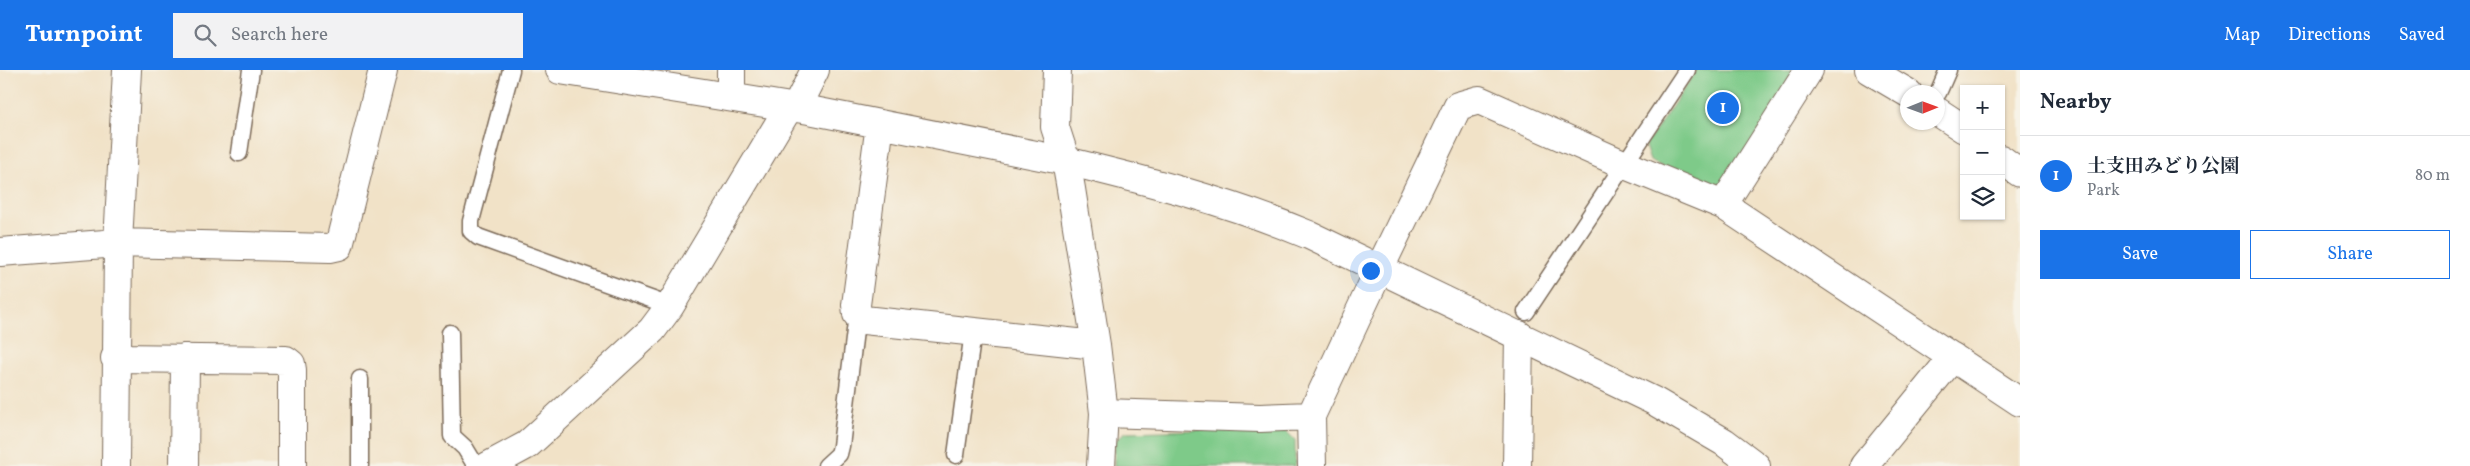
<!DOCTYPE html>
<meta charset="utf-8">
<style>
body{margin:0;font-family:Vollkorn,"Noto Serif JP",serif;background:#f2f2f3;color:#1f2937}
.controls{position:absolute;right:15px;top:15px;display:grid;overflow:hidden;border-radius:0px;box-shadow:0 1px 4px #0004}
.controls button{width:45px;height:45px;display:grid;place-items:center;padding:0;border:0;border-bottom:1px solid #e0e1e3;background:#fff;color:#1f2937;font:25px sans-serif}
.compass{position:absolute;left:1900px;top:15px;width:45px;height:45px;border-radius:50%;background:#fff;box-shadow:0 1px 4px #0004;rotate:89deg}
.you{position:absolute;left:1370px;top:200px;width:18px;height:18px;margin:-12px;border:4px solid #fff;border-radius:50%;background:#1a73e8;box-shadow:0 0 0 8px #1a73e833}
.badge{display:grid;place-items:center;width:32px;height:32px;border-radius:50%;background:#1a73e8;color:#fff;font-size:16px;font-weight:700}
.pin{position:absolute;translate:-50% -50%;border:2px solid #fff;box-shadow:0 1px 5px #0006}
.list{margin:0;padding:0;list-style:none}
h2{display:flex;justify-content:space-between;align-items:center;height:65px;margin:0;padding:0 20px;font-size:21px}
h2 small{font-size:16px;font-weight:400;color:#747a83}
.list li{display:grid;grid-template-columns:32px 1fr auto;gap:15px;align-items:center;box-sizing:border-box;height:80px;padding:0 20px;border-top:1px solid #e0e1e3}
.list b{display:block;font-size:19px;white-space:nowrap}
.list p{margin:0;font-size:16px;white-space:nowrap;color:#747a83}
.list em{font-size:16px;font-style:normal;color:#747a83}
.actions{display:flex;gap:10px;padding:15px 20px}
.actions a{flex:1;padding:11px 0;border:1px solid #1a73e8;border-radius:0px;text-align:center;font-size:18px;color:#1a73e8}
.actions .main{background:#1a73e8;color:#fff}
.icon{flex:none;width:28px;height:28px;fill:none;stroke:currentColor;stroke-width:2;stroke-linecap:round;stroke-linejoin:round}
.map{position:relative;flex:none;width:2020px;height:396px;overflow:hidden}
header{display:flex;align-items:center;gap:30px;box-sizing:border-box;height:70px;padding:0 25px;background:#1a73e8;color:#fff}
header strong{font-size:24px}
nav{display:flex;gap:28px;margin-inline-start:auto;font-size:18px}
.search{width:350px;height:45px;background:#f2f2f3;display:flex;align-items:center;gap:12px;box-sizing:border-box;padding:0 18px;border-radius:0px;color:#747a83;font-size:19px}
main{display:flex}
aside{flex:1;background:#fff}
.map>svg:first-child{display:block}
.green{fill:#7eca89;stroke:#5c7a54}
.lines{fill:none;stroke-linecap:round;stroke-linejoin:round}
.lane-casing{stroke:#7b6a59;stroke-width:19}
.street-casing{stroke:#7b6a59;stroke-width:30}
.secondary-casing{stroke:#7b6a59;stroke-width:30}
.lane{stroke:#fff;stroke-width:16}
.street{stroke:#fff;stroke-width:28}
.secondary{stroke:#fff;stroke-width:28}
</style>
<header>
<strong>Turnpoint</strong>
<div class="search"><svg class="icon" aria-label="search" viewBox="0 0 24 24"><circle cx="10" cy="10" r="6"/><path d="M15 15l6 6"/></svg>Search here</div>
<nav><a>Map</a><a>Directions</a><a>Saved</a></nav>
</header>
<main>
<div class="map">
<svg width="2020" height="396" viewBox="0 0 2020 396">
<rect width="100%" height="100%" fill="#f7f3e8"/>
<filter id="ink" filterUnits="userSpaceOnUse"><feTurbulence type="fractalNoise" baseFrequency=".02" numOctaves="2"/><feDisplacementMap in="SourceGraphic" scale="10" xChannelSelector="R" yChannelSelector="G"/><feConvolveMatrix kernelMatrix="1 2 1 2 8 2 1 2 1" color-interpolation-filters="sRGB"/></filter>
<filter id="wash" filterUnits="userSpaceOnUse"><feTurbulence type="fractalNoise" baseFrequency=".0096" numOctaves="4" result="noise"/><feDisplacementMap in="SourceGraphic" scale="20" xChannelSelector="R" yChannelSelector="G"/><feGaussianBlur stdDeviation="1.12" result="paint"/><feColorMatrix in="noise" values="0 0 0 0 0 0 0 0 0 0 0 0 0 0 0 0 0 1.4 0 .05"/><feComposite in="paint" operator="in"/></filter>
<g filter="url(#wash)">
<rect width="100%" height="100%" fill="#f1e2c7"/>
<path class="green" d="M 1697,0 L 1798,0 L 1726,114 L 1708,118 L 1650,91 L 1645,76 Z
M 1283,358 L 1295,370 L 1295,396 L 1114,396 L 1115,371 L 1125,362 Z"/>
</g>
<g filter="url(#ink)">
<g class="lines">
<defs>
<path id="lane" d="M 511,0 L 471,151 L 471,161 L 478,167 L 670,236
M 1938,23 L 1948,0
M 239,83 L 251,0
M 1526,242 L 1687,0
M 450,263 L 452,366 L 465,378 L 476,396
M 360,309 L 360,396
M 956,385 L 973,262
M 826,396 L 839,384 L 841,376 L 857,244"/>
<path id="street" d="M 560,0 L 809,40 L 1066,91
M 731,0 L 731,27
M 1057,0 L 1055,57 L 1066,91 L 1071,119 L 1096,275 L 1104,343 L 1101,396
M 1869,0 L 1908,23
M 796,38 L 815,0
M 1938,42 L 1964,59
M 880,54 L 856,235 L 857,244 L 864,250 L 1096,275
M 2001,89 L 2020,103
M 1723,135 L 1809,0
M 0,182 L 118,173 L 330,178 L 339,176 L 383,0
M 115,288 L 286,290 L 291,294 L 292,300 L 292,396
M 1104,343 L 1260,348 L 1311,346
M 116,396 L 118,173 L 127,0
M 184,396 L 185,288
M 488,396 L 527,375 L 537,366 L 652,260 L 670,236 L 789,37
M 1312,396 L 1311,346 L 1380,198 L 1458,36 L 1479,30 L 1623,94 L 1723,135 L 2020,332
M 1517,396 L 1519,265
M 1864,396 L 1953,287"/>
<path id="secondary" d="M 1066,91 C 1149,111 1230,132 1309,165 L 1654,331 L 1724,372 L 1756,396"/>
</defs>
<use href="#lane" class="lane-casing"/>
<use href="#street" class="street-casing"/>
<use href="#secondary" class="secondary-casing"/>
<use href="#lane" class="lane"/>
<use href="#street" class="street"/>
<use href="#secondary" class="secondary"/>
</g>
</g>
</svg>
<div class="controls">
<button>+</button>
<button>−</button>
<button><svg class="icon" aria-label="layers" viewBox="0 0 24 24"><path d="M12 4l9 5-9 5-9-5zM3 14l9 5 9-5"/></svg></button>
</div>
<svg class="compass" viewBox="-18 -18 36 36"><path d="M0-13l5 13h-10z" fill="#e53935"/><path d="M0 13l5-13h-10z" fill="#747a83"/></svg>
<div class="you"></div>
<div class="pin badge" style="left:1723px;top:38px">1</div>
</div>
<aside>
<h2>Nearby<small></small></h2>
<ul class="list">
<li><span class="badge">1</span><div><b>土支田みどり公園</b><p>Park</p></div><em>80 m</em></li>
</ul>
<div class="actions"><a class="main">Save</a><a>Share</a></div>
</aside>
</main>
